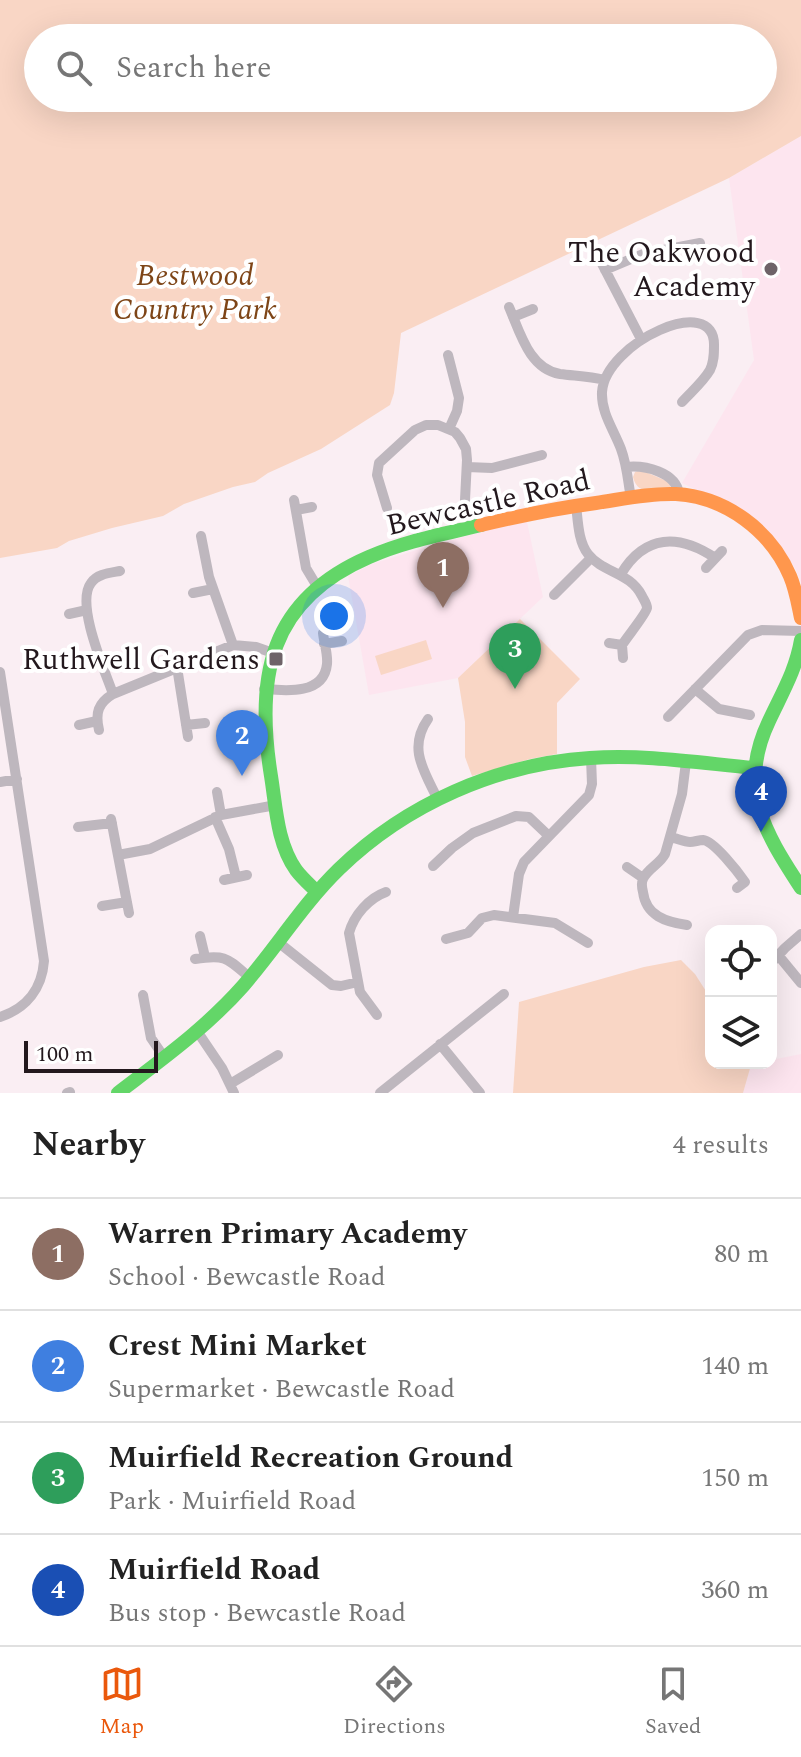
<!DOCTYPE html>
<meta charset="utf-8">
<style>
body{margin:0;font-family:Spectral,serif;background:#f6f6f6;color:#222}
.controls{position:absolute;right:24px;bottom:24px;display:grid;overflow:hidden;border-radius:16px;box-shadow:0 8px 32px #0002}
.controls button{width:72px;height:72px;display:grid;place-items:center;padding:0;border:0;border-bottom:2px solid #e0e0e0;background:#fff;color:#222;font:40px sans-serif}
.scale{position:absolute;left:24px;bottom:20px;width:134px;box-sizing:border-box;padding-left:8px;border:4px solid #23181d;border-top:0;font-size:22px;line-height:28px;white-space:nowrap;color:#23181d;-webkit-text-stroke:6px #fff;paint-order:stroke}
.you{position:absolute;left:334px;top:616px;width:28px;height:28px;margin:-20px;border:6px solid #fff;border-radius:50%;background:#1a73e8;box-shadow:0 0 0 12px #1a73e833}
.badge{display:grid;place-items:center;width:52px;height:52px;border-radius:50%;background:#ea580c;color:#fff;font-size:26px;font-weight:700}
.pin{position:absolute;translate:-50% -66px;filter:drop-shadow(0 2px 4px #0008)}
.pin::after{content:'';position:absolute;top:42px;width:28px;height:24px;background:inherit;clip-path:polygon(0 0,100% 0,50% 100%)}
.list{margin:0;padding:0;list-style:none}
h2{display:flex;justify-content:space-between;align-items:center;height:104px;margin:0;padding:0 32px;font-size:34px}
h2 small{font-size:26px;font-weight:400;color:#767676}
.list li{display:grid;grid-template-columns:52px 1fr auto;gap:24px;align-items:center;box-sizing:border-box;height:112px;padding:0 32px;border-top:2px solid #e0e0e0}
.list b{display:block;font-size:30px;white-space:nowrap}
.list p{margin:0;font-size:26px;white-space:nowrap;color:#767676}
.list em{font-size:26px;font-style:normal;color:#767676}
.icon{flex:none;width:44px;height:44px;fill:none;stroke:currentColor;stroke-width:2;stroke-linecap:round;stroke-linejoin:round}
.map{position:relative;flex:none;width:801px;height:1093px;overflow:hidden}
.search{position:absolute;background:#fff;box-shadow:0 8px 32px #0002;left:24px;right:24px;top:24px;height:88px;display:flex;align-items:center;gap:20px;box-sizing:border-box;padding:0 28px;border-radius:44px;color:#767676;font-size:30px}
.sheet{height:552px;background:#fff}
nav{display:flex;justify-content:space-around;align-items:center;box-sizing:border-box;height:112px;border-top:2px solid #e0e0e0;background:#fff;font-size:22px;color:#767676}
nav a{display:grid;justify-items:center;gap:4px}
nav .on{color:#ea580c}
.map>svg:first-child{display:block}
.built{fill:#fde5ef}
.green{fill:#f9d6c5;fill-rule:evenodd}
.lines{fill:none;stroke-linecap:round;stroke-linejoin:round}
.street{stroke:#beb7be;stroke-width:10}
.fast{stroke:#63d668;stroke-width:14}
.slow{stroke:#ff974d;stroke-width:14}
.poi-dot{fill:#6e6368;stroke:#fff;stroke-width:3}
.labels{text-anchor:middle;stroke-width:8;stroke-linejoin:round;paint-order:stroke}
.poi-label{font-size:30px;fill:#23181d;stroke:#fff;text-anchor:end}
.park-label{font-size:30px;font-style:italic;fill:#7e4517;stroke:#fff}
.street-label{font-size:30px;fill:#23181d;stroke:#fff}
</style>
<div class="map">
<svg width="801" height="1093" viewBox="0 0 801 1093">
<rect width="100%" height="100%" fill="#faeef3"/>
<path class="built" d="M 801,136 L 801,583 L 796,570 L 783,549 L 756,519 L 682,483 L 754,360 L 729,178 Z
M 527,522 L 543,597 L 458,678 L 369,695 L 348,576 L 372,564 L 423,548 L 488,530 Z
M 801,1054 L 801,1093 L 743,1093 L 751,1065 L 771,1063 L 771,1060 Z"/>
<path class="green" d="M 0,0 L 801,0 L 801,136 L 729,178 L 401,333 L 394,393 L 390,405 L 321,449 L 268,473 L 255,482 L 233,487 L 184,504 L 163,516 L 112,528 L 69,541 L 57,548 L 0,558 ZM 38,38 L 763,38 L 763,98 L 38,98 Z
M 641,470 L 669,482 L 671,488 C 655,490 638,497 633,477 L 635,472 Z
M 520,619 L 580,679 L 557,703 L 557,754 L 530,759 L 472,776 L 465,757 L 465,722 L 458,678 Z
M 426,640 L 432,659 L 381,675 L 375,656 Z
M 681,960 L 695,974 L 711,999 L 711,1063 L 750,1063 L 751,1065 L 743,1093 L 513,1093 L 519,1002 L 644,967 Z"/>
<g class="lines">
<path class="street" d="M 600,260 L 641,339
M 605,270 L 643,254 L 700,243
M 509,307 C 520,332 529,369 560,374 C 575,376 589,376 604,380
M 513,317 L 533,309
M 448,355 L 459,398 L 457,411 L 449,429
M 467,467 L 492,468 L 542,455
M 626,467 C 645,465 676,472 679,494
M 631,498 C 628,482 627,465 621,449 C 614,430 601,413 602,392 C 605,343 716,291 714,346 C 714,354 714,362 710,370 C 703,382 691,392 682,402
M 294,500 L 306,568 L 318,588
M 576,505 C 578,521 578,541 588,554 C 603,573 630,572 642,596 C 644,600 647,604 647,608 C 646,614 627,637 622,645
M 387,508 L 377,475 L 379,463 L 415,430 L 426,425 L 438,425 L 455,432 L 460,438 L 466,449 L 467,460 L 465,500 L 472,526
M 296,510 L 312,507
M 201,536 L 209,577 L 233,645
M 706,568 L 722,551
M 621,574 C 645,534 679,534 715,558
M 193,593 L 213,589
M 554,595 L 591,558
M 69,614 L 87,610
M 609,643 L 622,645 L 623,658
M 324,644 L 342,641
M 177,667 L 188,737
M 0,672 L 44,961 C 42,988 27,1008 0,1017
M 264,689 C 286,691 324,695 327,664 C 328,654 324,643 323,633
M 695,689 L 719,709 L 750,715
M 113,694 C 105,671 75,604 91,583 C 97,574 109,573 120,571
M 668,717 L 748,635 L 762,630 L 801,631
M 428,719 C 407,749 425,772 438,800
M 79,725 L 97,721
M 186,725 L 205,723
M 99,730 C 95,713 98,703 113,694 L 233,645 L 256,647 L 273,653
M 686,762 L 682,794 L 665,854 C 660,864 647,869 643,879 C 641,883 642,888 643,892 C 646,916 666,922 687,925
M 0,782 L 17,779
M 217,792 L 221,815
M 215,817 L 229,849 L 236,877
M 111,819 L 129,913
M 78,827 L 112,823
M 670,837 C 676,838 684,842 690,842 C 694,842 699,840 703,840 C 714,841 738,872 745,882 L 737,888
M 118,855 L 150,849 L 221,815 L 276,805
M 433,866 L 452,848 L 473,833 L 516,816 L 529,817 L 549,836
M 627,867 L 643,878
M 224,880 L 247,875
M 102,906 L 127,902
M 513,917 L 519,874 L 524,862 L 589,795 L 592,784 L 591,758
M 200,936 L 205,957
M 446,939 L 468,933 L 482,918 L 494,915 L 555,923 L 588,943
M 278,942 L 332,985 L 341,986 L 358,982
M 778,955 L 801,983
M 195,959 C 226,954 227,958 250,978
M 771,963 L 785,948 L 801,934
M 143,995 L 151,1038 L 164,1057
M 377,1015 L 360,992 L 349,933 C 354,915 369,898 386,892
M 197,1031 L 222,1068 L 234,1093
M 440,1044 L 480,1093
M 230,1084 L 278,1055
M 67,1093 L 70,1092
M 380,1093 L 504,994"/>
<path class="fast" d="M 801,640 C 796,670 782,693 769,721 C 737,788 764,831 801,888
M 317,892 C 310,885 302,878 296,870 C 277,843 276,807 271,776 C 255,677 269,600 369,557 C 405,541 444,534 481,525
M 118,1093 C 161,1060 206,1028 243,986 C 276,948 303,904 339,869 C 406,804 497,764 590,758 C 645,754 700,763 754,768"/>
<path class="slow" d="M 481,525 C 519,516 558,508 596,503 C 623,499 649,493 676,494 C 726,497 771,531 790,576 C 796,590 798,604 801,618"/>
</g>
<g class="poi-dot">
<circle cx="771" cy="269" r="8"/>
<rect x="268" y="651" width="16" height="16" rx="4"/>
</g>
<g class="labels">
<g class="poi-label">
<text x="755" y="262">The Oakwood<tspan x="755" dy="34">Academy</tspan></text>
<text x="260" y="669">Ruthwell Gardens</text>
</g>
<g class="park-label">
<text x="195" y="285">Bestwood<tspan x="195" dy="34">Country Park</tspan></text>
</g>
<g class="street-label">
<text transform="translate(488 502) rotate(-13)" y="10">Bewcastle Road</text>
</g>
</g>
</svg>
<div class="controls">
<button><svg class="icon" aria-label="locate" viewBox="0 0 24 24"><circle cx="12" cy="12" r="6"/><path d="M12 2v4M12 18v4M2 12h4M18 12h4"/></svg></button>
<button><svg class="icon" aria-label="layers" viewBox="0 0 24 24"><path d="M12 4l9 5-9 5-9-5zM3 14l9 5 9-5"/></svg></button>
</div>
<div class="scale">100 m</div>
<div class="you"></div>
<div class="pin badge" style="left:443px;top:608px;background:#8d6e63">1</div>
<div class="pin badge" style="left:242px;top:776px;background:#3f7fe0">2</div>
<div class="pin badge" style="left:515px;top:689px;background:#2e9e5b">3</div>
<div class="pin badge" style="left:761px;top:832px;background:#1a4fb4">4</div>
<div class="search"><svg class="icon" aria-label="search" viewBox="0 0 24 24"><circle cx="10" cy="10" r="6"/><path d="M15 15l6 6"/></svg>Search here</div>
</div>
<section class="sheet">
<h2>Nearby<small>4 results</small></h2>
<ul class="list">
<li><span class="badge" style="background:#8d6e63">1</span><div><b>Warren Primary Academy</b><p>School · Bewcastle Road</p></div><em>80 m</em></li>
<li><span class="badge" style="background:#3f7fe0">2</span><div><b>Crest Mini Market</b><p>Supermarket · Bewcastle Road</p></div><em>140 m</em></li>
<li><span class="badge" style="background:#2e9e5b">3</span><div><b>Muirfield Recreation Ground</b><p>Park · Muirfield Road</p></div><em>150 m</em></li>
<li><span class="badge" style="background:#1a4fb4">4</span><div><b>Muirfield Road</b><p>Bus stop · Bewcastle Road</p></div><em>360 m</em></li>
</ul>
</section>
<nav>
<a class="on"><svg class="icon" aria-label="map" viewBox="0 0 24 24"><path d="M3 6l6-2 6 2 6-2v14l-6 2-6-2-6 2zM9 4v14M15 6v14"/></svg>Map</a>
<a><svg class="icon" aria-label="directions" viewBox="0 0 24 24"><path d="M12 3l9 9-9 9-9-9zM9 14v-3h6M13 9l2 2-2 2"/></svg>Directions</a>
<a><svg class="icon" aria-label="saved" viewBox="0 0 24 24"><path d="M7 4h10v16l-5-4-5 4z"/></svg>Saved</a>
</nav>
